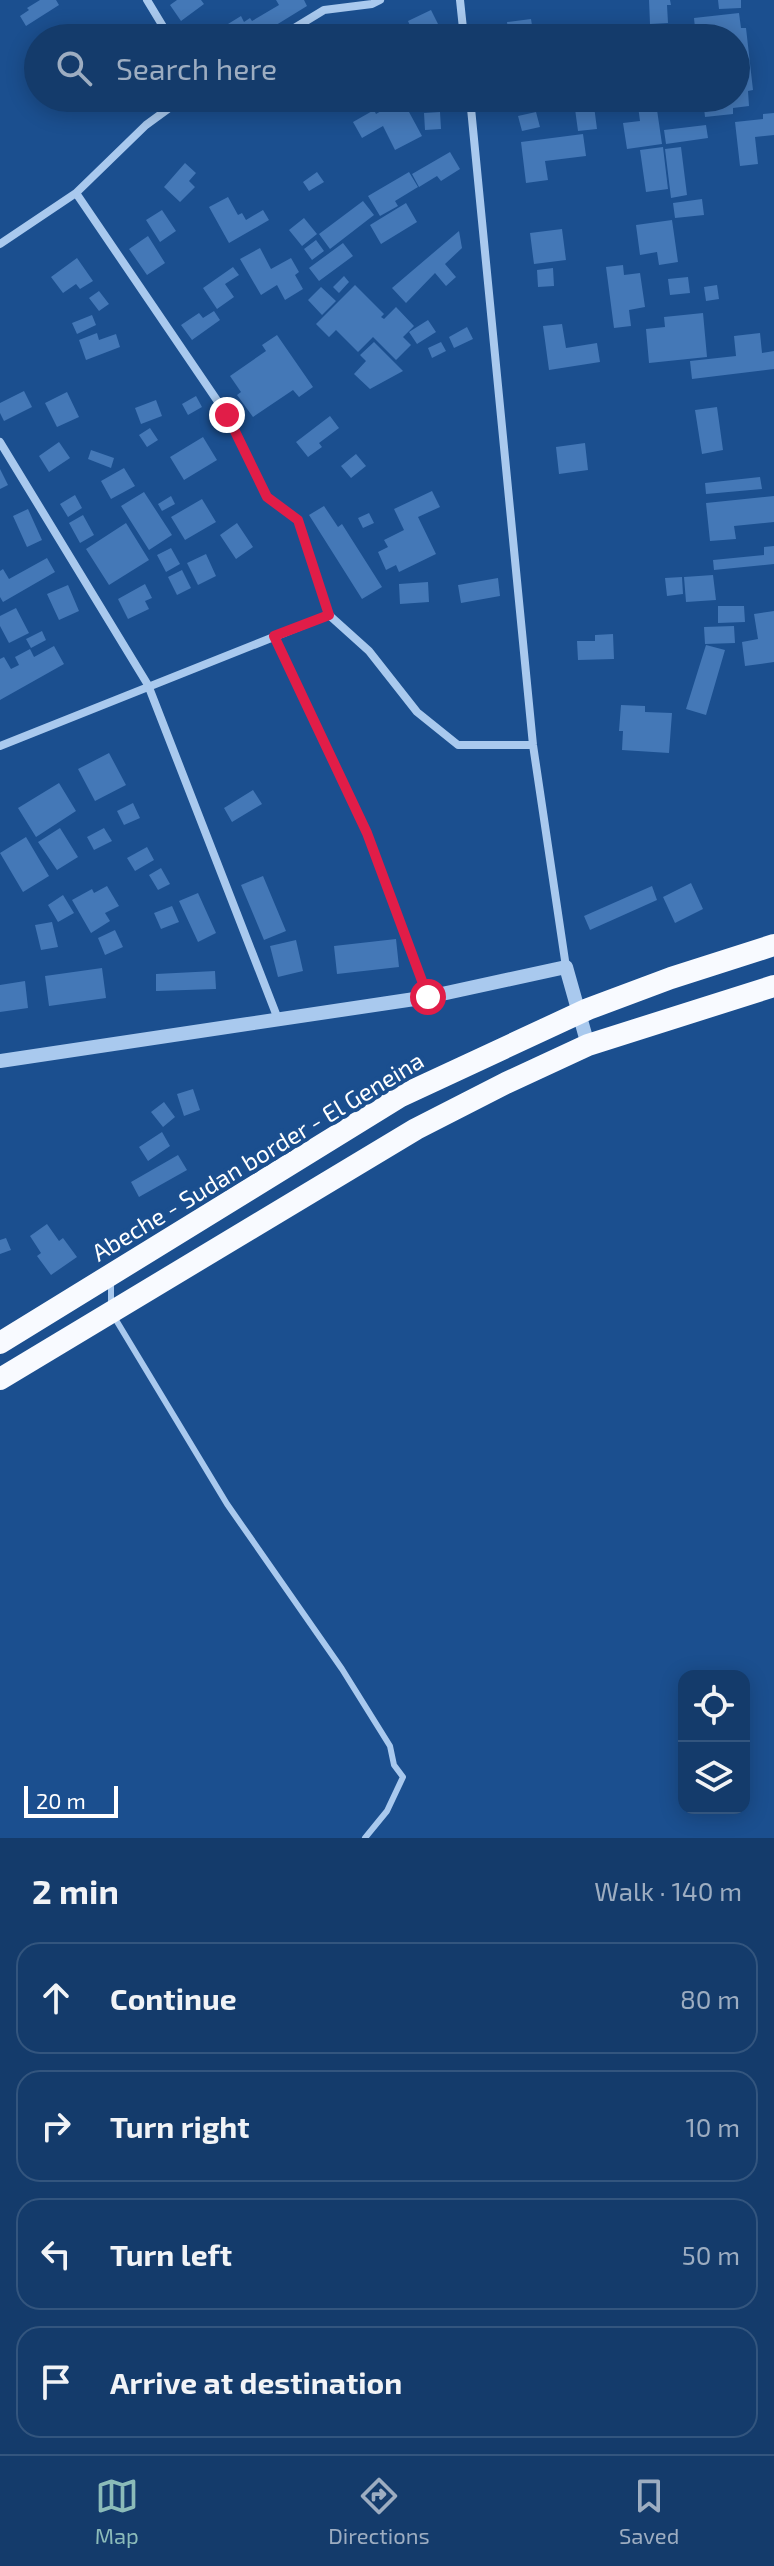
<!DOCTYPE html>
<meta charset="utf-8">
<style>
body{margin:0;font-family:"Exo 2",sans-serif;background:#1d4271;color:#f1f3f6}
.controls{position:absolute;right:24px;bottom:24px;display:grid;overflow:hidden;border-radius:16px;box-shadow:0 4px 20px #0003}
.controls button{width:72px;height:72px;display:grid;place-items:center;padding:0;border:0;border-bottom:2px solid #33557e;background:#143b6b;color:#f1f3f6;font:40px sans-serif}
.scale{position:absolute;left:24px;bottom:20px;width:94px;box-sizing:border-box;padding-left:8px;border:4px solid #fff;border-top:0;font-size:22px;line-height:28px;white-space:nowrap;color:#fff;-webkit-text-stroke:6px #1b4f8f;paint-order:stroke}
.stop{position:absolute;width:24px;height:24px;margin:-18px;border:6px solid #e11d48;border-radius:50%;background:#fff}
.stop.end{background:#e11d48;border-color:#fff;box-shadow:0 2px 8px #0008}
.list{margin:0;padding:0;list-style:none}
h2{display:flex;justify-content:space-between;align-items:center;height:104px;margin:0;padding:0 32px;font-size:34px}
h2 small{font-size:26px;font-weight:400;color:#9dadc1}
.list li{display:grid;grid-template-columns:52px 1fr auto;gap:24px;align-items:center;box-sizing:border-box;height:112px;margin:0 16px 16px;padding:0 16px;border:2px solid #33557e;border-radius:24px}
.list b{display:block;font-size:30px;white-space:nowrap}
.list em{font-size:26px;font-style:normal;color:#9dadc1}
.icon{flex:none;width:44px;height:44px;fill:none;stroke:currentColor;stroke-width:2;stroke-linecap:round;stroke-linejoin:round}
.map{position:relative;flex:none;width:774px;height:1838px;overflow:hidden}
.search{position:absolute;background:#143b6b;box-shadow:0 4px 20px #0003;left:24px;right:24px;top:24px;height:88px;display:flex;align-items:center;gap:20px;box-sizing:border-box;padding:0 28px;border-radius:44px;color:#9dadc1;font-size:30px}
.sheet{height:616px;background:#143b6b}
nav{display:flex;justify-content:space-around;align-items:center;box-sizing:border-box;height:112px;border-top:2px solid #33557e;background:#143b6b;font-size:22px;color:#9dadc1}
nav a{display:grid;justify-items:center;gap:4px}
nav .on{color:#8bbbb9}
.map>svg:first-child{display:block}
.building{fill:#4478b7}
.lines{fill:none;stroke-linecap:round;stroke-linejoin:round}
.service{stroke:#a9c9ee;stroke-width:6}
.minor{stroke:#a9c9ee;stroke-width:8}
.tertiary{stroke:#a9c9ee;stroke-width:14}
.trunk{stroke:#f8faff;stroke-width:22}
.route{stroke:#e11d48;stroke-width:10}
.labels{text-anchor:middle;stroke-width:8;stroke-linejoin:round;paint-order:stroke}
.street-label{font-size:24px;fill:#fff;stroke:#1b4f8f}
</style>
<div class="map">
<svg width="774" height="1838" viewBox="0 0 774 1838">
<rect width="100%" height="100%" fill="#1b4f8f"/>
<path class="building" d="M 40,0 L 56,0 L 59,5 L 26,26 L 20,16 L 29,10 L 27,8 Z
M 177,0 L 201,0 L 204,4 L 181,21 L 170,5 Z
M 276,0 L 304,0 L 307,6 L 255,38 L 218,38 L 232,29 L 228,24 L 241,16 L 244,22 L 250,18 L 252,21 L 279,5 Z
M 649,0 L 670,0 L 671,5 L 667,5 L 668,23 L 650,24 Z
M 718,0 L 741,0 L 741,8 L 719,9 Z
M 431,10 L 439,26 L 415,37 L 408,21 Z
M 739,13 L 741,28 L 746,28 L 753,90 L 748,91 L 749,106 L 733,108 L 733,114 L 705,117 L 703,98 L 736,98 L 736,38 L 696,38 L 694,18 Z
M 531,19 L 534,38 L 509,38 L 507,22 Z
M 402,99 L 422,136 L 395,150 L 383,126 L 362,138 L 353,122 L 374,110 L 376,114 Z
M 656,103 L 662,144 L 627,149 L 623,123 L 640,121 L 638,106 Z
M 594,106 L 597,129 L 578,131 L 575,109 Z
M 440,112 L 441,129 L 425,130 L 424,113 Z
M 536,112 L 540,127 L 522,131 L 518,116 Z
M 774,113 L 774,135 L 755,137 L 758,164 L 740,166 L 735,122 L 763,119 L 763,114 Z
M 706,125 L 708,138 L 666,144 L 664,130 Z
M 583,134 L 586,156 L 545,161 L 548,180 L 526,183 L 521,142 Z
M 663,147 L 668,189 L 646,192 L 640,150 Z
M 681,147 L 687,195 L 671,198 L 665,149 Z
M 450,152 L 460,169 L 441,181 L 437,176 L 419,187 L 412,174 Z
M 185,163 L 196,173 L 189,181 L 195,187 L 180,202 L 164,187 Z
M 317,172 L 324,182 L 309,191 L 303,182 Z
M 409,172 L 418,187 L 395,201 L 398,206 L 380,216 L 368,196 Z
M 228,197 L 238,215 L 242,213 L 246,220 L 263,210 L 269,220 L 229,243 L 209,207 Z
M 702,199 L 704,215 L 675,218 L 673,203 Z
M 363,201 L 374,215 L 330,249 L 319,234 Z
M 406,203 L 417,222 L 381,244 L 370,225 Z
M 162,210 L 176,231 L 160,242 L 146,220 Z
M 304,218 L 317,234 L 302,246 L 289,230 Z
M 672,220 L 678,262 L 659,265 L 657,252 L 640,255 L 636,225 Z
M 562,229 L 566,260 L 534,264 L 530,233 Z
M 459,231 L 462,248 L 445,264 L 456,277 L 446,286 L 435,273 L 406,303 L 392,288 Z
M 148,236 L 165,263 L 147,275 L 129,249 Z
M 316,240 L 324,251 L 312,260 L 304,249 Z
M 343,243 L 353,256 L 319,281 L 309,268 Z
M 260,248 L 271,269 L 291,258 L 299,272 L 295,275 L 303,289 L 285,300 L 277,285 L 261,295 L 240,259 Z
M 77,258 L 93,281 L 80,289 L 76,284 L 63,293 L 51,277 Z
M 623,265 L 624,275 L 640,273 L 645,307 L 629,310 L 631,326 L 614,328 L 606,267 Z
M 233,267 L 239,275 L 225,284 L 234,297 L 217,309 L 203,288 Z
M 553,268 L 554,286 L 538,287 L 537,270 Z
M 344,276 L 349,282 L 339,293 L 333,287 Z
M 688,277 L 690,293 L 670,295 L 668,279 Z
M 355,285 L 384,314 L 381,317 L 384,319 L 396,307 L 414,326 L 403,337 L 411,345 L 396,360 L 373,337 L 358,352 L 336,330 L 329,337 L 316,324 Z
M 717,285 L 719,299 L 706,301 L 704,287 Z
M 321,287 L 336,301 L 322,315 L 308,300 Z
M 99,291 L 109,304 L 99,311 L 89,298 Z
M 214,311 L 220,320 L 192,340 L 181,325 L 199,313 L 203,318 Z
M 703,313 L 707,357 L 649,363 L 646,329 L 665,327 L 664,317 Z
M 92,315 L 96,325 L 77,334 L 72,323 Z
M 428,320 L 436,332 L 417,344 L 409,332 Z
M 562,324 L 566,348 L 597,343 L 600,362 L 549,370 L 543,326 Z
M 467,327 L 473,339 L 454,348 L 449,337 Z
M 97,333 L 99,340 L 116,334 L 120,347 L 86,360 L 79,340 Z
M 760,333 L 762,353 L 774,351 L 774,369 L 692,379 L 690,361 L 736,356 L 734,336 Z
M 277,335 L 313,387 L 299,397 L 293,390 L 253,417 L 237,395 L 241,392 L 230,376 L 266,351 L 262,345 Z
M 374,342 L 403,371 L 370,389 L 354,374 L 366,361 L 360,355 Z
M 441,342 L 446,351 L 432,358 L 428,348 Z
M 24,391 L 32,407 L 4,421 L 0,413 L 0,403 Z
M 67,392 L 79,417 L 57,427 L 45,403 Z
M 196,396 L 202,407 L 188,415 L 182,404 Z
M 156,400 L 162,416 L 141,424 L 135,408 Z
M 717,407 L 723,450 L 702,454 L 695,410 Z
M 330,416 L 339,428 L 319,443 L 322,447 L 308,457 L 296,442 Z
M 150,428 L 158,440 L 147,447 L 139,435 Z
M 203,437 L 217,460 L 184,480 L 170,457 Z
M 59,442 L 70,458 L 49,472 L 39,456 Z
M 585,443 L 588,470 L 559,474 L 556,447 Z
M 91,450 L 114,458 L 111,468 L 88,459 Z
M 356,454 L 366,466 L 351,478 L 341,466 Z
M 124,468 L 135,486 L 111,499 L 101,481 Z
M 0,469 L 8,485 L 0,489 Z
M 760,477 L 762,489 L 706,494 L 705,483 Z
M 432,491 L 440,507 L 418,517 L 436,554 L 399,572 L 396,565 L 386,570 L 378,552 L 388,547 L 384,540 L 404,530 L 394,509 Z
M 144,492 L 172,535 L 149,550 L 121,506 Z
M 75,495 L 82,508 L 68,517 L 60,504 Z
M 171,496 L 175,504 L 162,511 L 158,504 Z
M 774,496 L 774,522 L 734,526 L 736,539 L 710,541 L 706,503 Z
M 202,499 L 216,522 L 185,540 L 171,517 Z
M 324,506 L 338,527 L 342,524 L 382,587 L 362,599 L 309,515 Z
M 28,509 L 42,540 L 27,547 L 13,516 Z
M 369,513 L 374,523 L 363,528 L 358,518 Z
M 83,515 L 94,535 L 80,543 L 69,523 Z
M 126,523 L 149,560 L 109,585 L 86,549 Z
M 237,523 L 253,547 L 236,559 L 220,535 Z
M 774,546 L 774,564 L 714,570 L 713,560 L 764,555 L 764,547 Z
M 171,548 L 180,564 L 166,572 L 157,555 Z
M 206,554 L 216,576 L 198,585 L 187,563 Z
M 47,558 L 55,572 L 3,602 L 0,597 L 0,571 L 3,569 L 9,579 Z
M 182,570 L 191,588 L 177,595 L 168,577 Z
M 713,575 L 716,600 L 686,602 L 684,577 Z
M 682,577 L 683,594 L 667,596 L 665,578 Z
M 498,578 L 500,596 L 461,603 L 458,585 Z
M 428,582 L 429,602 L 400,604 L 399,584 Z
M 145,584 L 152,598 L 145,601 L 149,609 L 128,619 L 118,599 Z
M 68,585 L 79,611 L 59,620 L 47,594 Z
M 718,606 L 744,606 L 745,622 L 718,623 Z
M 16,608 L 29,633 L 9,643 L 0,626 L 0,616 Z
M 774,611 L 774,662 L 745,666 L 742,642 L 758,639 L 754,614 Z
M 734,626 L 735,643 L 705,644 L 704,627 Z
M 42,631 L 46,640 L 31,648 L 26,639 Z
M 613,634 L 614,659 L 578,660 L 577,641 L 595,641 L 595,635 Z
M 706,645 L 725,650 L 706,715 L 686,709 Z
M 54,646 L 64,664 L 0,700 L 0,659 L 4,657 L 11,669 L 19,665 L 15,657 L 30,649 L 34,657 Z
M 621,705 L 645,706 L 645,712 L 672,713 L 669,753 L 622,750 L 623,731 L 619,731 Z
M 109,753 L 126,785 L 95,801 L 78,769 Z
M 59,783 L 76,811 L 36,837 L 18,808 Z
M 253,790 L 262,804 L 232,822 L 224,808 Z
M 133,803 L 140,818 L 124,825 L 117,811 Z
M 60,828 L 78,857 L 57,870 L 38,842 Z
M 104,828 L 112,841 L 94,850 L 87,837 Z
M 26,837 L 49,876 L 23,892 L 0,853 Z
M 147,847 L 154,860 L 135,871 L 127,858 Z
M 161,868 L 170,884 L 158,890 L 149,875 Z
M 263,876 L 286,931 L 264,940 L 241,885 Z
M 691,883 L 703,909 L 675,923 L 663,897 Z
M 107,886 L 119,906 L 105,913 L 110,921 L 91,933 L 72,900 L 92,889 L 94,893 Z
M 652,886 L 657,900 L 590,930 L 584,916 Z
M 198,893 L 216,933 L 198,942 L 179,901 Z
M 63,895 L 74,913 L 58,922 L 48,905 Z
M 172,906 L 179,922 L 161,929 L 154,913 Z
M 52,922 L 58,947 L 41,950 L 35,925 Z
M 115,930 L 123,947 L 105,955 L 98,938 Z
M 396,939 L 399,967 L 337,974 L 334,946 Z
M 296,940 L 303,971 L 278,977 L 270,946 Z
M 102,968 L 106,998 L 49,1006 L 45,976 Z
M 215,971 L 216,989 L 156,991 L 156,974 Z
M 25,981 L 28,1008 L 0,1012 L 0,985 Z
M 193,1089 L 200,1110 L 184,1116 L 177,1094 Z
M 164,1102 L 175,1117 L 163,1127 L 151,1112 Z
M 162,1132 L 170,1146 L 148,1161 L 139,1147 Z
M 178,1155 L 187,1170 L 139,1197 L 131,1182 Z
M 47,1224 L 59,1241 L 63,1238 L 77,1257 L 51,1275 L 37,1256 L 41,1253 L 30,1236 Z
M 6,1238 L 11,1250 L 0,1254 L 0,1240 Z"/>
<g class="lines">
<path class="service" d="M 111,1279 L 111,1304
M 113,1315 L 227,1504 L 342,1669 L 390,1746 L 394,1765 L 403,1777 L 387,1811 L 365,1838"/>
<path class="minor" d="M 147,0 L 170,38
M 460,0 L 464,38
M 278,38 L 324,10 L 372,4 L 380,0
M 470,98 L 533,745 L 566,967
M 76,193 L 227,415 L 267,497 L 298,520 L 329,615 L 369,651 L 417,712 L 458,745 L 533,745
M 0,244 L 76,193 L 146,125 L 183,98
M 0,442 L 148,685 L 278,1019
M 274,636 L 367,833 L 428,997
M 0,746 L 329,615"/>
<path class="tertiary" d="M 0,1061 L 428,997 L 566,967 L 588,1045"/>
<path class="trunk" d="M 0,1343 L 401,1096 L 588,1009 L 671,978 L 774,945
M 0,1379 L 416,1129 L 506,1083 L 588,1045 L 774,986"/>
</g>
<g class="lines">
<path class="route" d="M 227,415 L 267,497 L 298,520 L 329,615 L 274,636 L 367,833 L 428,997"/>
</g>
<g class="labels">
<g class="street-label">
<text transform="translate(258 1157) rotate(-31)" y="8">Abeche - Sudan border - El Geneina</text>
</g>
</g>
</svg>
<div class="controls">
<button><svg class="icon" aria-label="locate" viewBox="0 0 24 24"><circle cx="12" cy="12" r="6"/><path d="M12 2v4M12 18v4M2 12h4M18 12h4"/></svg></button>
<button><svg class="icon" aria-label="layers" viewBox="0 0 24 24"><path d="M12 4l9 5-9 5-9-5zM3 14l9 5 9-5"/></svg></button>
</div>
<div class="scale">20 m</div>
<div class="stop" style="left:428px;top:997px"></div>
<div class="stop end" style="left:227px;top:415px"></div>
<div class="search"><svg class="icon" aria-label="search" viewBox="0 0 24 24"><circle cx="10" cy="10" r="6"/><path d="M15 15l6 6"/></svg>Search here</div>
</div>
<section class="sheet">
<h2>2 min<small>Walk · 140 m</small></h2>
<ul class="list">
<li><svg class="icon" aria-label="ahead" viewBox="0 0 24 24"><path d="M12 20V5M6 11l6-6 6 6"/></svg><div><b>Continue</b></div><em>80 m</em></li>
<li><svg class="icon" aria-label="right" viewBox="0 0 24 24"><path d="M7 20v-9h11M14 6l5 5-5 5"/></svg><div><b>Turn right</b></div><em>10 m</em></li>
<li><svg class="icon" aria-label="left" viewBox="0 0 24 24"><path d="M17 20v-9H6M10 6l-5 5 5 5"/></svg><div><b>Turn left</b></div><em>50 m</em></li>
<li><svg class="icon" aria-label="arrive" viewBox="0 0 24 24"><path d="M6 21V4h12l-3 4 3 4H6"/></svg><div><b>Arrive at destination</b></div></li>
</ul>
</section>
<nav>
<a class="on"><svg class="icon" aria-label="map" viewBox="0 0 24 24"><path d="M3 6l6-2 6 2 6-2v14l-6 2-6-2-6 2zM9 4v14M15 6v14"/></svg>Map</a>
<a><svg class="icon" aria-label="directions" viewBox="0 0 24 24"><path d="M12 3l9 9-9 9-9-9zM9 14v-3h6M13 9l2 2-2 2"/></svg>Directions</a>
<a><svg class="icon" aria-label="saved" viewBox="0 0 24 24"><path d="M7 4h10v16l-5-4-5 4z"/></svg>Saved</a>
</nav>
